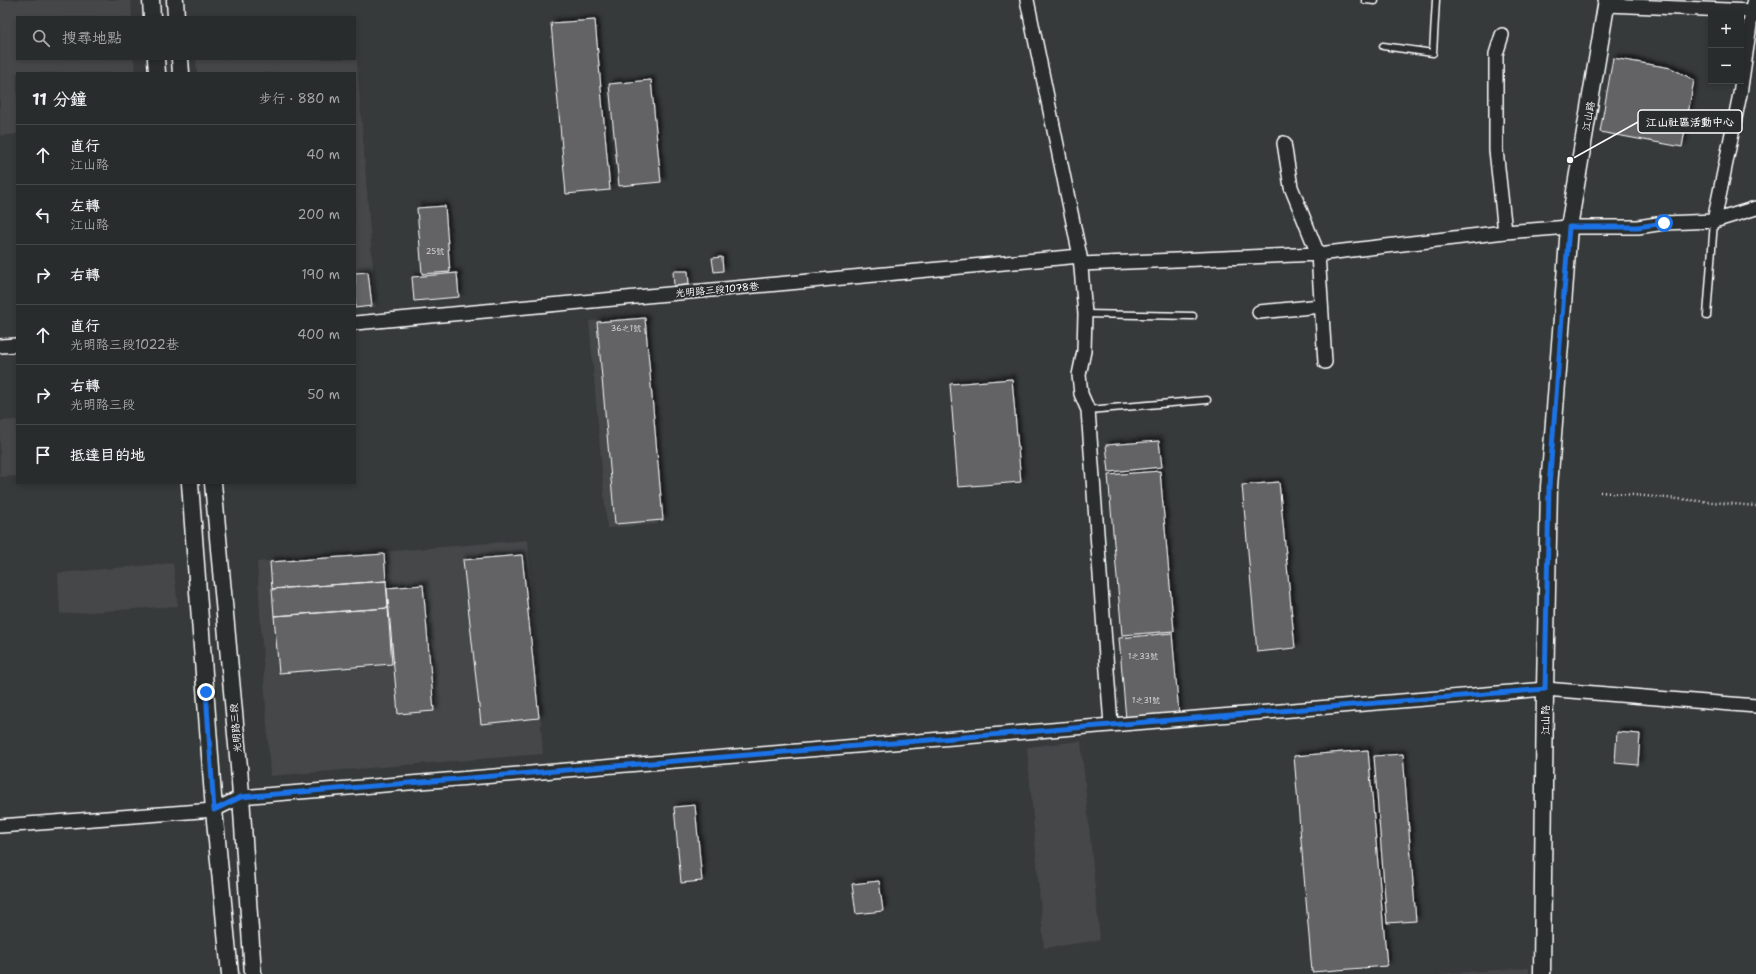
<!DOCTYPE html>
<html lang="zh-TW">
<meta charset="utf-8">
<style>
body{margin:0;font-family:"Shantell Sans","LXGW WenKai TC",sans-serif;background:#313434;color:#f1f3f6}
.controls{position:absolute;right:12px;top:12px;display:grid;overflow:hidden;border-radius:0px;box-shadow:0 2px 6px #0003}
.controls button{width:36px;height:36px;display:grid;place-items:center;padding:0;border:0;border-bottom:1px solid #454848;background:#292c2c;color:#f1f3f6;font:20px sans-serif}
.stop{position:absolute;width:12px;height:12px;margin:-9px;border:3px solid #1a73e8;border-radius:50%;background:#fff}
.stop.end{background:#1a73e8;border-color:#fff;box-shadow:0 1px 4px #0008}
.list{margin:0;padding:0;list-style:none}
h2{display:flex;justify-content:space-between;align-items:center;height:52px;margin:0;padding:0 16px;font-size:17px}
h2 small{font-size:13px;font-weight:400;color:#a5a7a9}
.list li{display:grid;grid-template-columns:26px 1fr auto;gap:12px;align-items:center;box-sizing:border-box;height:60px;padding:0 16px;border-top:1px solid #454848}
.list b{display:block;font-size:15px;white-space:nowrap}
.list p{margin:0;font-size:13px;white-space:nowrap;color:#a5a7a9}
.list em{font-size:13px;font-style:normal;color:#a5a7a9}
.icon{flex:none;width:22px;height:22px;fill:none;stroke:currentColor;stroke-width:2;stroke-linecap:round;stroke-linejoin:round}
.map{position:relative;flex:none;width:1756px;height:974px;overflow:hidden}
.search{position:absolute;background:#292c2c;box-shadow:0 2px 6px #0003;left:16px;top:16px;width:340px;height:44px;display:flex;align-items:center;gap:10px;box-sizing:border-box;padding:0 14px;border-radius:0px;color:#a5a7a9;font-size:15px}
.panel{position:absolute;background:#292c2c;box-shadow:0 2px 6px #0003;left:16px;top:72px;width:340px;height:412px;border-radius:0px}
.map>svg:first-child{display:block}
.built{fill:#444748}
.building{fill:#636465;stroke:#fff;filter:url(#shadow)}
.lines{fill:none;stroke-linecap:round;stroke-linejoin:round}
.service-casing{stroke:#fff;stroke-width:9}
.minor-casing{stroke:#fff;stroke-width:16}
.tertiary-casing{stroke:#fff;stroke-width:19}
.path{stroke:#fff;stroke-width:2.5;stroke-dasharray:1 3;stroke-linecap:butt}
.service{stroke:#2a2d2e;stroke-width:6}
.minor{stroke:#2a2d2e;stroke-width:13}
.tertiary{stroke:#2a2d2e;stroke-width:16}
.route{stroke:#1a73e8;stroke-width:5}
.labels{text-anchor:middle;stroke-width:3;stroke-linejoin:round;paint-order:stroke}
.number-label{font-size:8px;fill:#d8d8d8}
.street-label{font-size:10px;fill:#fff;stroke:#2a2d2e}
.leader{fill:none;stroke:#fff;stroke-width:1.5}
.callout-dot{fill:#fff;stroke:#2a2d2e;stroke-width:1.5}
.callout{fill:#2a2d2e;stroke:#fff;stroke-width:1.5}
.callout-label{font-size:11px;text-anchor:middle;font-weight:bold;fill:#fff}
</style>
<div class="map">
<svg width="1756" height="974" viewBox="0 0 1756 974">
<defs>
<filter id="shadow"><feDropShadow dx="3.5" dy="-3.5" stdDeviation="2" flood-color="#0009"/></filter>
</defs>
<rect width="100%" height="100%" fill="#373a3b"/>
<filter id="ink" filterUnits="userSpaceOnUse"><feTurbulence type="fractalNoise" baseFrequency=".025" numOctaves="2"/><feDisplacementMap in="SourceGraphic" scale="8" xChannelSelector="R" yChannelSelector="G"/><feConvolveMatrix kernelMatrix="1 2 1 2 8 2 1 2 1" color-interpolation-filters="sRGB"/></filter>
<g filter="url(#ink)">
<path class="built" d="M 0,0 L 131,0 L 132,17 L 17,17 L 17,59 L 134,59 L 135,73 L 17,73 L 17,134 L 0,136 Z
M 355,37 L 376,307 L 355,307 L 355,73 L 197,73 L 196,59 L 355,59 Z
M 640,317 L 658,524 L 607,528 L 589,321 Z
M 17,420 L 17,476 L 0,477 L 0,421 Z
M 528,540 L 543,754 L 270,776 L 257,562 Z
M 173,563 L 178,606 L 60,614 L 58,573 Z
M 1081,741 L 1100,940 L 1044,948 L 1027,747 Z
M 1529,968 L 1529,974 L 1436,974 Z"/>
<path class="building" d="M 595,20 L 610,190 L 566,194 L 551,23 Z
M 1613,58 L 1671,68 L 1694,80 L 1682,147 L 1600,132 Z
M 651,80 L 661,182 L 619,186 L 609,84 Z
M 445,206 L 450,272 L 422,274 L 417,208 Z
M 722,257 L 723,271 L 714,272 L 712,258 Z
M 673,271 L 688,271 L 689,285 L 674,286 Z
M 368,272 L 372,306 L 355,308 L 355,273 Z
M 457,273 L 459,297 L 414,301 L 412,277 Z
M 645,318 L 663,520 L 615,524 L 597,322 Z
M 1012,379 L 1021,482 L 958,487 L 950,384 Z
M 1159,441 L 1162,467 L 1109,472 L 1106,445 Z
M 1160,471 L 1174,631 L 1122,635 L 1108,475 Z
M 1279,482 L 1295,648 L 1257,652 L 1242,485 Z
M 384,554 L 386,581 L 272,589 L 270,562 Z
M 522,555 L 539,718 L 481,724 L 463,560 Z
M 386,581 L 388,608 L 274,616 L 272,589 Z
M 423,585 L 434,711 L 398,714 L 387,588 Z
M 388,608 L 392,664 L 279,673 L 274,616 Z
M 1172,633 L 1179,714 L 1126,719 L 1119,638 Z
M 1617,732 L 1640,734 L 1638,765 L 1615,763 Z
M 1368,750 L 1387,966 L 1312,972 L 1294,756 Z
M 1403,754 L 1416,921 L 1387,923 L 1374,756 Z
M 695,805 L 702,881 L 681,883 L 674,807 Z
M 879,881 L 883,911 L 856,914 L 852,884 Z"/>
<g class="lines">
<defs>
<path id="service" d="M 1365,0 L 1375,1
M 1383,46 L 1433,53 L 1436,0
M 1085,314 L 1193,316
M 1707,316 L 1714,221
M 1088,410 L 1207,400"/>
<path id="minor" d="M 1027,0 L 1080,256 L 1085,314 L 1084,351 L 1079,375 L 1081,394 L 1088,410 L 1111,725
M 1607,5 L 1752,11
M 1502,35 L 1496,54 L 1496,150 L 1505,232
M 1284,143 L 1291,187 L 1318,254 L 1325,362
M 1714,221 L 1740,94 L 1752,11 L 1755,0
M 1081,264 L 1318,254 L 1505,232 L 1569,227 L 1638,227 L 1664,223 L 1714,221 L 1756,208
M 1259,312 L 1321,306
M 355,323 L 1080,256
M 0,346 L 17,345
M 0,826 L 214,810 L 241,797 L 1545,689 L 1756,706"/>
<path id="tertiary" d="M 151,0 L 152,17
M 175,0 L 176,17
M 156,59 L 157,73
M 180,59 L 181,73
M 190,483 L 214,810 L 230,974
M 213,483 L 239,767 L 253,974
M 1542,974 L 1545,689 L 1549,487 L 1569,227 L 1607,0"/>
</defs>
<use href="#service" class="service-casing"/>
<use href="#minor" class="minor-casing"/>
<use href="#tertiary" class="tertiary-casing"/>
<path class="path" d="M 1600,492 L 1756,506"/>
<use href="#service" class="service"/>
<use href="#minor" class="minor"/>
<use href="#tertiary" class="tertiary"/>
</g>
</g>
<g class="lines" filter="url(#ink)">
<path class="route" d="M 206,692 L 214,810 L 241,797 L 1545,689 L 1549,487 L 1569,227 L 1638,227 L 1664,223"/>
</g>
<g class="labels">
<g class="number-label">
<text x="435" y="254">25號</text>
<text x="626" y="331">36之1號</text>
<text x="1143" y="659">1之33號</text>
<text x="1146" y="703">1之31號</text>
</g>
<g class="street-label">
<text transform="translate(1588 116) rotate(-80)" y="4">江山路</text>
<text transform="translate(717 289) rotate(-5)" y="4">光明路三段1078巷</text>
<text transform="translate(1545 720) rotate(-90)" y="4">江山路</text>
<text transform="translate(235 728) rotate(-95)" y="4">光明路三段</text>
</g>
</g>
<path class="leader" d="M1570 160L1638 122"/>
<circle class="callout-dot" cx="1570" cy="160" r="4"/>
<rect class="callout" x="1638" y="110" width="104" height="23" rx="4"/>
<g class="callout-label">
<text x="1690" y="126">江山社區活動中心</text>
</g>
</svg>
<div class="controls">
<button>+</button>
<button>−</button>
</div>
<div class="stop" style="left:1664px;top:223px"></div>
<div class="stop end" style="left:206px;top:692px"></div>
<div class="search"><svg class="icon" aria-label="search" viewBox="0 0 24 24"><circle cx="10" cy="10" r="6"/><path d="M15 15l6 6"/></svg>搜尋地點</div>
<section class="panel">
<h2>11 分鐘<small>步行 · 880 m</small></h2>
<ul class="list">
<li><svg class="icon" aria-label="ahead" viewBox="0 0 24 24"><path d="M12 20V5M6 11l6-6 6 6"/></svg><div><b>直行</b><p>江山路</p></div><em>40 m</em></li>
<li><svg class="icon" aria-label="left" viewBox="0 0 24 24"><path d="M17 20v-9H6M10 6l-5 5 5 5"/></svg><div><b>左轉</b><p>江山路</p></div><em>200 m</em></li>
<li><svg class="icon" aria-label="right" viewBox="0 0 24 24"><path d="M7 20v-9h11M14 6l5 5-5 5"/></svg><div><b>右轉</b></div><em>190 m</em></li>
<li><svg class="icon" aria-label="ahead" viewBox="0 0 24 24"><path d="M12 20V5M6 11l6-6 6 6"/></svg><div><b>直行</b><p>光明路三段1022巷</p></div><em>400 m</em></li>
<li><svg class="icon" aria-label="right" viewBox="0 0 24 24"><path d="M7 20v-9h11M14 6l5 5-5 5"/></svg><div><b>右轉</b><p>光明路三段</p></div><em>50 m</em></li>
<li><svg class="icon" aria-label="arrive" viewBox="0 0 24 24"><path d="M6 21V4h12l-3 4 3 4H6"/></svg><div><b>抵達目的地</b></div></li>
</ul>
</section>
</div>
